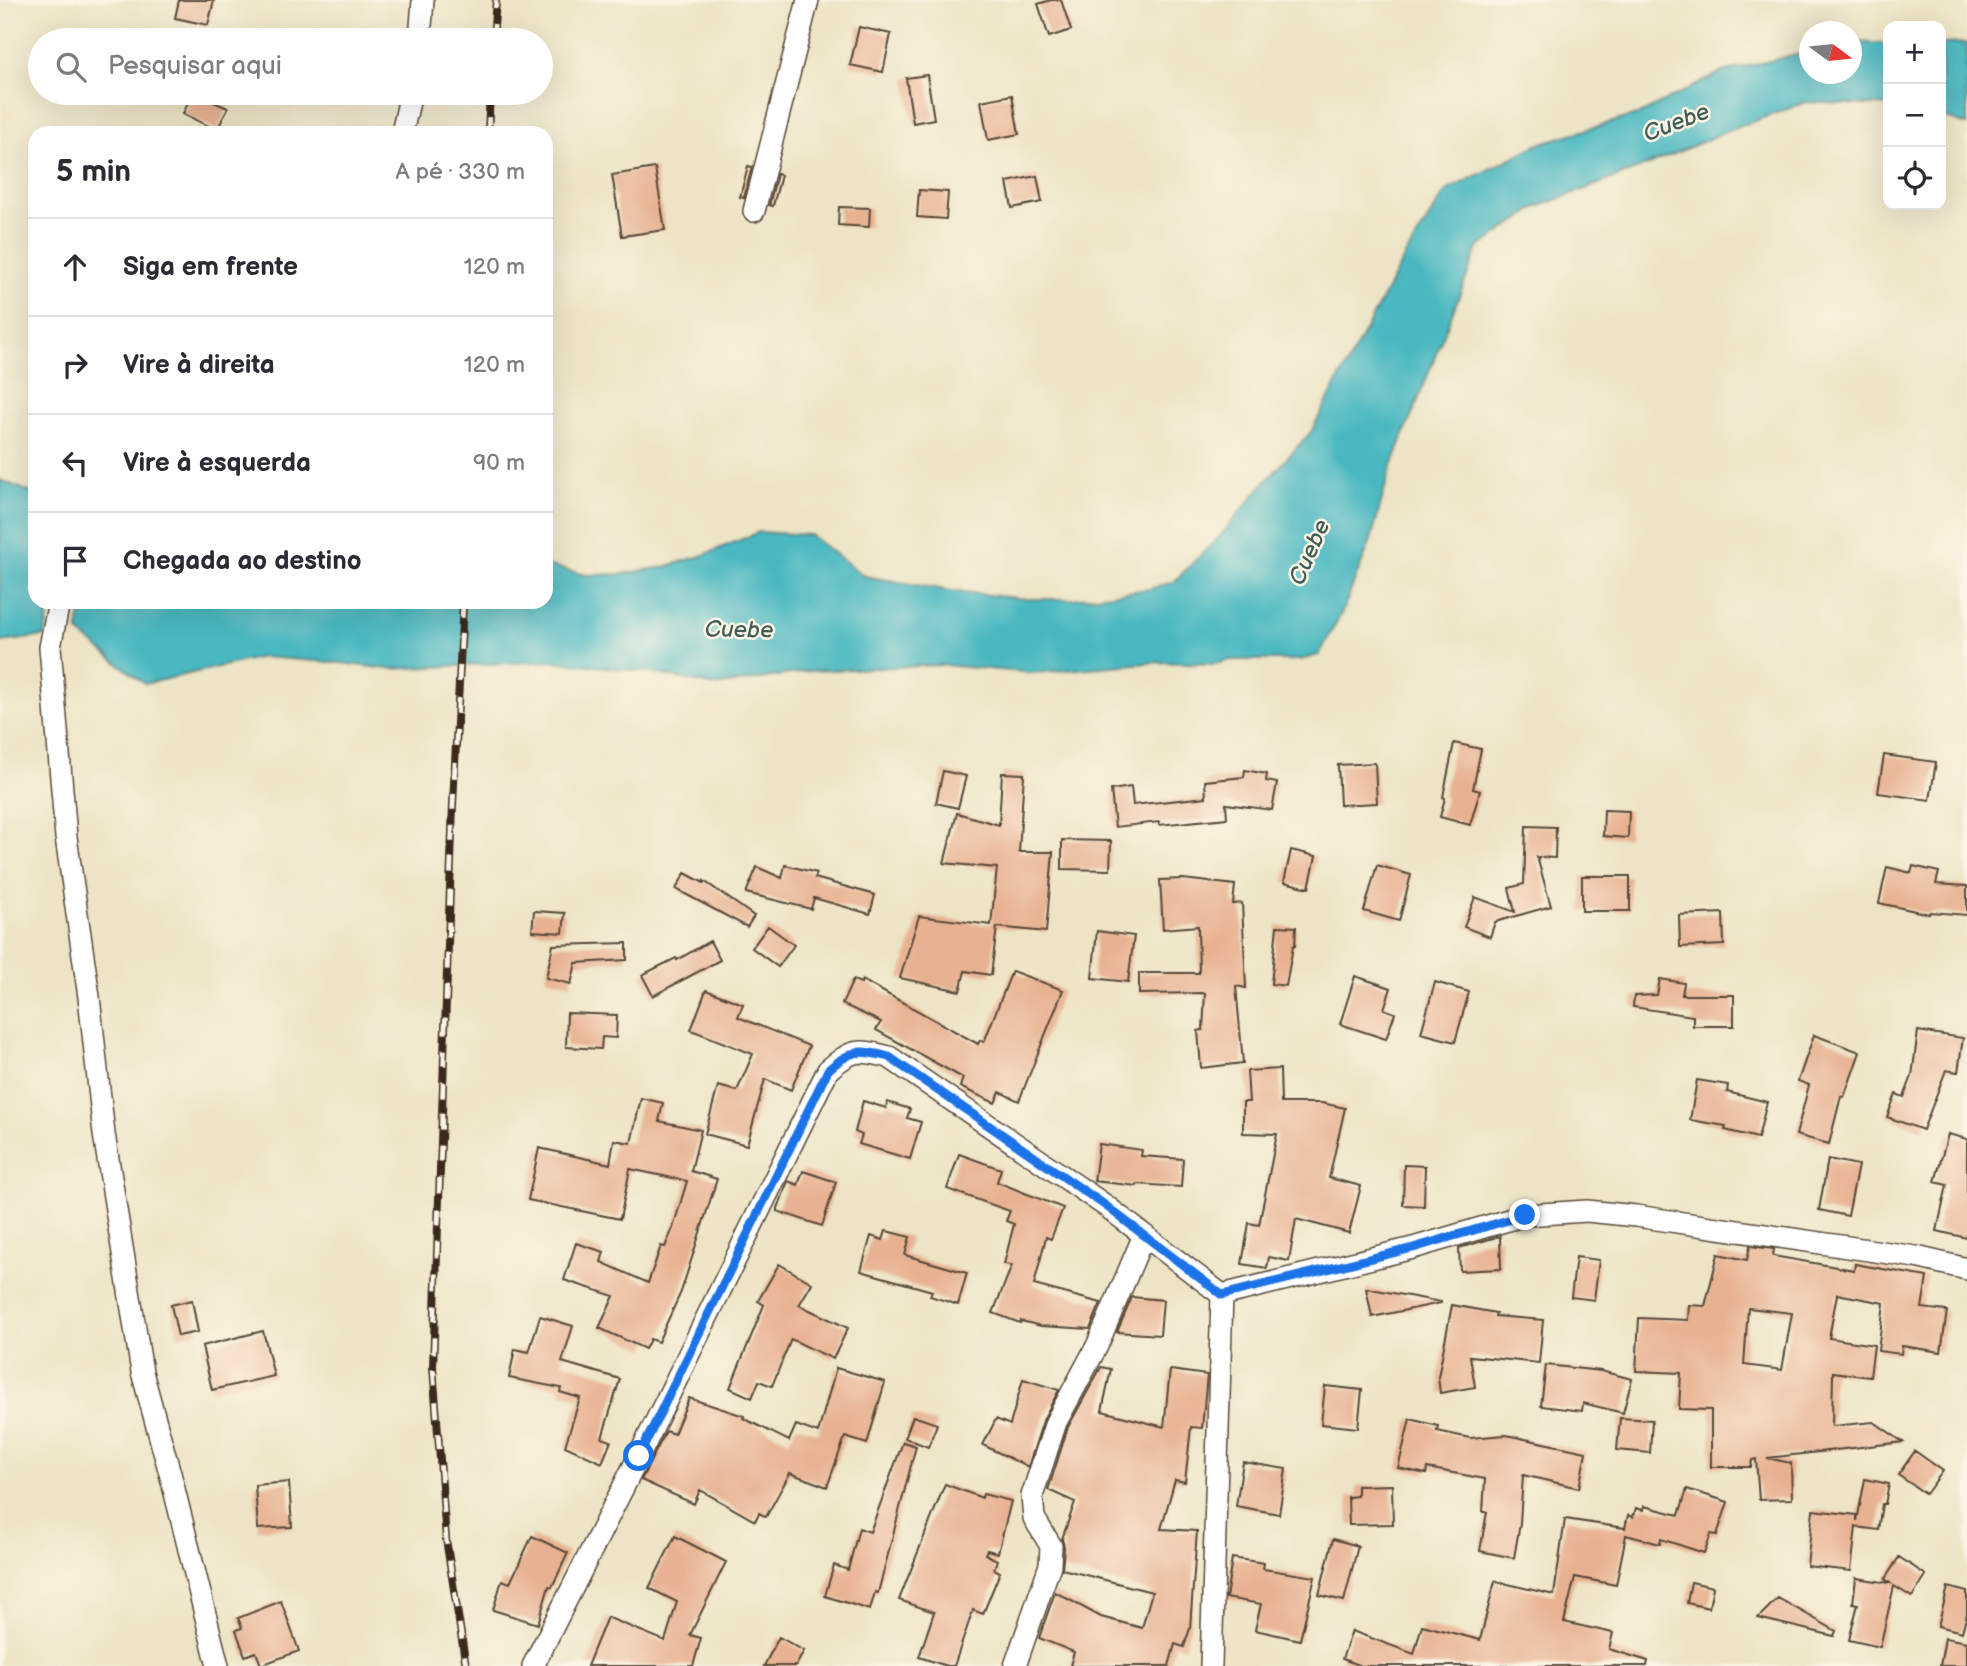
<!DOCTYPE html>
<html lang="pt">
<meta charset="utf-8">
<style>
body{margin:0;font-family:"Balsamiq Sans",sans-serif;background:#f7f7f7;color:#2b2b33}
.controls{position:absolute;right:21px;top:21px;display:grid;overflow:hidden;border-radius:14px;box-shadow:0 7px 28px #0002}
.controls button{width:63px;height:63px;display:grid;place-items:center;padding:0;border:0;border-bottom:2px solid #e1e1e2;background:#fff;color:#2b2b33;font:35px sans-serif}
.compass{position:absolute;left:1799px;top:21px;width:63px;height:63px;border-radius:50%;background:#fff;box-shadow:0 7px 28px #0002;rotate:105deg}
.stop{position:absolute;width:21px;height:21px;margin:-16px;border:5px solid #1a73e8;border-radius:50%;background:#fff}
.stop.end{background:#1a73e8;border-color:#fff;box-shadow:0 2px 7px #0008}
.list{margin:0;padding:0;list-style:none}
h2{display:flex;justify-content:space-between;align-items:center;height:91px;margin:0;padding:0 28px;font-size:30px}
h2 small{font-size:23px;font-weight:400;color:#7c7c81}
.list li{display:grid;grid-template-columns:46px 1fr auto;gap:21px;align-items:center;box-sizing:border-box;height:98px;padding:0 28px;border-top:2px solid #e1e1e2}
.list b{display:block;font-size:26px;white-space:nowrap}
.list em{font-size:23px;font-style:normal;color:#7c7c81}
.icon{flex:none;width:38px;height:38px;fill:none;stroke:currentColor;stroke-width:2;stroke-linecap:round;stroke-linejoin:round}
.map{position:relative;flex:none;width:1967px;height:1666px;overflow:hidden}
.search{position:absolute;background:#fff;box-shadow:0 7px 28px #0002;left:28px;top:28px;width:525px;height:77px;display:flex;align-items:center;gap:18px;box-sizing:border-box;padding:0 24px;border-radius:38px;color:#7c7c81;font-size:26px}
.panel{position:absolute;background:#fff;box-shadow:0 7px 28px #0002;left:28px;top:126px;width:525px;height:483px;border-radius:21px}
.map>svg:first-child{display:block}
.water{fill:#49b8c1;stroke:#427170;stroke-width:2}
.building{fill:#e8b292;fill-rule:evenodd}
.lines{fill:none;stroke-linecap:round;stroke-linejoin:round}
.minor-casing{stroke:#564637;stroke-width:24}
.minor{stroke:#fff;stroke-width:21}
.rail-casing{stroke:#3b2a1e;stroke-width:8}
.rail{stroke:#fcf5e5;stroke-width:5;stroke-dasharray:16;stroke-linecap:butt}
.route{stroke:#1a73e8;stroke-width:9}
.labels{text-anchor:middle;stroke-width:5;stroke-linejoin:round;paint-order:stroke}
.water-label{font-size:23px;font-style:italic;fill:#405c57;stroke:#fcf5e5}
</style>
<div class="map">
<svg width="1967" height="1666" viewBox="0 0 1967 1666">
<rect width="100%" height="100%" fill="#fcf5e5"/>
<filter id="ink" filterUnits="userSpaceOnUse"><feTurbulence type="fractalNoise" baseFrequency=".0143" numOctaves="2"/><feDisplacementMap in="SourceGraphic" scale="14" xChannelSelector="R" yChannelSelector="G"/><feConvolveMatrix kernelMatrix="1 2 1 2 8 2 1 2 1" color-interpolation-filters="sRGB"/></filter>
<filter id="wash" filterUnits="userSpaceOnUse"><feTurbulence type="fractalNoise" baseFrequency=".00686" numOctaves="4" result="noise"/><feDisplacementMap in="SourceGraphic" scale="28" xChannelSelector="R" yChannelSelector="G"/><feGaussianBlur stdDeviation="1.57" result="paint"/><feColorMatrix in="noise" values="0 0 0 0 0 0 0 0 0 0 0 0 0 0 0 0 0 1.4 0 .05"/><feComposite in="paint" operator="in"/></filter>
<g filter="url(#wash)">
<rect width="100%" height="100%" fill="#ede4c5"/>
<path class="water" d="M 1856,42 L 1888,44 L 1888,106 L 1806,102 L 1730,130 L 1641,168 L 1537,207 L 1478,248 L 1389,473 L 1371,540 L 1343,610 L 1319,655 L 1300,660 L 1230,660 L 1215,664 L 1158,662 L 1033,673 L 942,665 L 809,671 L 715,686 L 649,672 L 554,661 L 388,669 L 341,663 L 262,657 L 145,684 L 78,632 L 82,602 L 546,602 L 546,565 L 586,575 L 622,574 L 664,567 L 704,555 L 759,532 L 810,535 L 864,576 L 952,591 L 1027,599 L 1072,599 L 1149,589 L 1174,582 L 1222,534 L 1261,487 L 1311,432 L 1405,256 L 1446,191 L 1541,143 L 1640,114 L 1722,72 L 1809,52 L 1810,74 L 1852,74 L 1852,43 Z
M 1967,43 L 1967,125 L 1941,116 L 1941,44 Z
M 0,480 L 35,494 L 35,602 L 50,602 L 45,636 L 0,642 Z"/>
<g id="blocks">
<path class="building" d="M 179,0 L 214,0 L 208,25 L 175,18 Z
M 1051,0 L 1061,0 L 1071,30 L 1049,37 L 1038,4 Z
M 859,27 L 891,34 L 883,72 L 850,65 Z
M 927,75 L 934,119 L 913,123 L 906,78 Z
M 192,93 L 228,108 L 217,130 L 183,114 Z
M 1012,95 L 1019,134 L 988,140 L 981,101 Z
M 748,166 L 752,167 L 744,198 L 740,197 Z
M 655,168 L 665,230 L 622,236 L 612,175 Z
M 777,174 L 781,175 L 773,206 L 769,205 Z
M 1037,176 L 1042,202 L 1012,208 L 1007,182 Z
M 919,190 L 948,192 L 946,219 L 917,217 Z
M 839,207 L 870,208 L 869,227 L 838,225 Z
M 1454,743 L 1481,749 L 1473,789 L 1480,791 L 1470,825 L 1440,817 L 1445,798 L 1443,797 Z
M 1884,755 L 1936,762 L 1930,800 L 1878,793 Z
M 1375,763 L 1377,803 L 1340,805 L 1338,765 Z
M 1245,770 L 1267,774 L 1266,781 L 1277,783 L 1272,810 L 1226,804 L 1227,818 L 1159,825 L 1159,822 L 1115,827 L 1111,790 L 1131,787 L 1133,805 L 1206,797 L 1205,781 L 1244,777 Z
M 943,771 L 966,776 L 958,808 L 936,803 Z
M 1002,773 L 1024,774 L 1019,852 L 1053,852 L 1046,932 L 997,927 L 991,975 L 965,971 L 960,991 L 900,978 L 919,916 L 991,925 L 997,868 L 944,863 L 957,813 L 999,825 Z
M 1604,810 L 1629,811 L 1628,838 L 1603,836 Z
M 1526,826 L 1556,827 L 1555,858 L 1537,857 L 1551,906 L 1495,922 L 1490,937 L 1464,927 L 1475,897 L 1515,912 L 1509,888 L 1524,884 Z
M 1062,840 L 1111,841 L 1110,870 L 1062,869 Z
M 1291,850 L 1316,856 L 1309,888 L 1284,882 Z
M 785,865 L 817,873 L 815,878 L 875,895 L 870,914 L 814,898 L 811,909 L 746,893 L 757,867 L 782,878 Z
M 1377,865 L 1411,875 L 1399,921 L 1364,911 Z
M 1913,866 L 1939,872 L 1936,884 L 1967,886 L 1967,915 L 1930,912 L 1929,914 L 1879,903 L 1887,867 L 1911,873 Z
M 685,873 L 704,883 L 704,881 L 754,916 L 747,927 L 676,889 Z
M 1582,876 L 1630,876 L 1630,911 L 1582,911 Z
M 1183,879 L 1235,885 L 1233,904 L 1242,903 L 1246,988 L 1236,986 L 1243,1063 L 1201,1068 L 1198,1031 L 1203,1030 L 1205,993 L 1139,994 L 1139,973 L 1199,973 L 1198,926 L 1163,929 L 1160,880 Z
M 534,911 L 565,913 L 563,933 L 532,931 Z
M 1723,913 L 1724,945 L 1680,947 L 1679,915 Z
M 768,926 L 794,945 L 778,967 L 752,948 Z
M 1277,926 L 1296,927 L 1295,946 L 1293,946 L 1286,986 L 1271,984 Z
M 1097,931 L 1134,936 L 1128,982 L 1092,978 Z
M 710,941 L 720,960 L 653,996 L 642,975 L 676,958 L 677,960 Z
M 627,943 L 627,960 L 576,963 L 571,984 L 546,978 L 553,945 Z
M 1012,971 L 1063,990 L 1019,1101 L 1000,1092 L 995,1103 L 960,1087 L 963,1078 L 876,1030 L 881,1022 L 842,1004 L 853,980 L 861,983 L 862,980 L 978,1044 L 980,1040 L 984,1042 Z
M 1355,976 L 1391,988 L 1384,1009 L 1395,1013 L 1386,1039 L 1340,1024 Z
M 1660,979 L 1684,983 L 1682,995 L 1734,995 L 1734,1026 L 1693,1026 L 1693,1016 L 1633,1007 L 1634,996 L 1657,995 Z
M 1435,982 L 1469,992 L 1455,1042 L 1421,1033 Z
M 706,990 L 743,1004 L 738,1017 L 809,1046 L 791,1090 L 765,1079 L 747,1145 L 705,1134 L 718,1086 L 737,1091 L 753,1054 L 691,1030 Z
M 567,1013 L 617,1015 L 616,1038 L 602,1037 L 601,1049 L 566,1047 Z
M 1918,1031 L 1963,1038 L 1958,1072 L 1946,1070 L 1923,1130 L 1887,1117 L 1896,1094 L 1904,1097 L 1912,1076 Z
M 1814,1035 L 1860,1052 L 1844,1097 L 1841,1096 L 1829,1144 L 1796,1135 L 1809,1085 L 1798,1081 Z
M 1280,1069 L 1281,1103 L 1322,1103 L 1345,1108 L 1329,1178 L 1361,1186 L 1349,1233 L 1296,1219 L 1289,1261 L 1269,1257 L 1267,1268 L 1242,1264 L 1249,1223 L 1259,1225 L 1277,1134 L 1243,1133 L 1243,1102 L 1249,1102 L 1247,1071 Z
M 1697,1080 L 1728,1085 L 1727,1092 L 1767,1102 L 1758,1138 L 1725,1130 L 1726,1126 L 1690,1120 Z
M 641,1098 L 663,1103 L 659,1121 L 701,1130 L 691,1171 L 717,1179 L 681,1292 L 658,1342 L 650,1339 L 645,1349 L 599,1328 L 614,1296 L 564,1280 L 576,1243 L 604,1252 L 601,1262 L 648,1283 L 661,1246 L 665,1247 L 673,1228 L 687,1181 L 630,1169 L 620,1219 L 528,1200 L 539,1148 L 610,1164 L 614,1140 L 631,1143 Z
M 863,1101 L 886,1108 L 887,1102 L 910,1109 L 907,1118 L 921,1122 L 910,1159 L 859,1144 L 862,1135 L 855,1132 Z
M 1948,1134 L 1967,1139 L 1967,1238 L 1937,1231 L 1947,1185 L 1935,1182 Z
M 1099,1144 L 1142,1150 L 1141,1156 L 1183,1159 L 1181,1187 L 1137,1184 L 1137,1186 L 1094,1181 Z
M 959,1154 L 1001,1169 L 997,1182 L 1063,1208 L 1051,1239 L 1046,1237 L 1034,1285 L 1101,1303 L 1090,1329 L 1041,1326 L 1021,1321 L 1020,1323 L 993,1313 L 1012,1265 L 1004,1264 L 1014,1224 L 1006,1221 L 1010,1211 L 947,1189 Z
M 1828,1159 L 1858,1165 L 1848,1216 L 1819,1210 Z
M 1404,1165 L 1425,1166 L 1424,1206 L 1403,1205 Z
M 803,1171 L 836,1182 L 822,1226 L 777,1211 L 788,1181 L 798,1185 Z
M 886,1231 L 910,1237 L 905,1255 L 967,1273 L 958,1305 L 930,1296 L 932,1291 L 861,1271 L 871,1236 L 883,1240 Z
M 1500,1236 L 1501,1269 L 1460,1271 L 1459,1248 Z
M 1750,1246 L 1774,1249 L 1773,1256 L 1854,1270 L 1855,1264 L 1927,1277 L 1922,1308 L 1947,1311 L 1941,1352 L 1902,1346 L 1901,1354 L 1878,1351 L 1884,1303 L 1837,1294 L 1829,1338 L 1874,1345 L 1870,1377 L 1833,1372 L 1832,1426 L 1874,1422 L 1903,1442 L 1767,1458 L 1791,1463 L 1792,1499 L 1759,1500 L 1756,1459 L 1752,1460 L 1751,1467 L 1711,1467 L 1711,1410 L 1679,1409 L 1681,1373 L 1636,1371 L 1639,1318 L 1688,1320 L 1689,1305 L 1705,1306 L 1718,1254 L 1747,1260 ZM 1748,1308 L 1792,1313 L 1782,1370 L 1744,1365 Z
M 1576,1257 L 1599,1260 L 1594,1300 L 1571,1297 Z
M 779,1264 L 812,1283 L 799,1305 L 848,1328 L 833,1359 L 791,1339 L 772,1386 L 759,1381 L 752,1398 L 730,1388 L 764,1305 L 758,1301 Z
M 1366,1288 L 1441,1302 L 1441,1303 L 1372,1317 Z
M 1132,1297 L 1163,1300 L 1160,1335 L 1117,1332 Z
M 192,1300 L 198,1332 L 178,1336 L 171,1305 Z
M 1452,1305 L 1496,1313 L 1495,1316 L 1543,1320 L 1539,1363 L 1470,1356 L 1475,1387 L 1440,1393 L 1438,1377 Z
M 540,1316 L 573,1326 L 562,1362 L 620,1379 L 602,1438 L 611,1441 L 602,1463 L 565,1446 L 580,1398 L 560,1392 L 561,1388 L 509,1378 L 515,1349 L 529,1352 Z
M 263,1331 L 274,1376 L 212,1390 L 202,1346 Z
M 1546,1365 L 1601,1371 L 1632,1379 L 1623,1413 L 1583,1403 L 1582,1411 L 1541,1406 Z
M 1101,1367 L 1111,1369 L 1102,1411 L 1164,1427 L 1170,1370 L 1207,1375 L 1202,1428 L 1191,1427 L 1185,1482 L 1175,1480 L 1161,1529 L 1197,1531 L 1190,1628 L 1184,1647 L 1175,1644 L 1169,1666 L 1070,1666 L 1074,1652 L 1039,1638 L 1055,1592 L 1101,1617 L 1142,1628 L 1152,1592 L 1062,1569 L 1064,1547 L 1062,1539 L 1075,1502 L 1048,1490 L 1068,1427 Z
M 836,1368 L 885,1382 L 867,1444 L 845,1437 L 827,1487 L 790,1473 L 766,1517 L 759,1513 L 755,1521 L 700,1490 L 694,1504 L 641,1480 L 666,1431 L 674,1434 L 689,1398 L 744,1416 L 743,1418 L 789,1441 L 796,1425 L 818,1433 Z
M 1023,1379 L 1059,1390 L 1044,1418 L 1028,1467 L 983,1445 L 996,1419 L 1010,1425 Z
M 1325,1386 L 1362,1390 L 1358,1428 L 1321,1424 Z
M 913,1416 L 937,1424 L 928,1447 L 905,1438 Z
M 1620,1418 L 1652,1420 L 1650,1453 L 1617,1450 Z
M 1410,1419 L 1438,1426 L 1437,1431 L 1470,1438 L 1506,1435 L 1586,1452 L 1579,1488 L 1523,1475 L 1520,1523 L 1514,1558 L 1480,1551 L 1487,1512 L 1483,1512 L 1485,1479 L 1427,1468 L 1426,1474 L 1398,1468 Z
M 903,1442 L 916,1446 L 878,1593 L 875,1592 L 870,1610 L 825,1596 L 834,1565 L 848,1570 L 859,1528 L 870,1532 Z
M 1915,1451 L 1943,1471 L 1926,1494 L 1898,1475 Z
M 1243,1462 L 1286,1469 L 1279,1514 L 1236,1506 Z
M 1865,1479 L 1889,1484 L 1885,1504 L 1882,1504 L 1878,1530 L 1856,1527 L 1851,1571 L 1807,1566 L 1813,1510 L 1857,1515 L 1857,1521 Z
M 289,1482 L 292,1527 L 258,1529 L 255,1485 Z
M 945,1484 L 982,1498 L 983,1494 L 1011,1501 L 998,1553 L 987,1550 L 985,1554 L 997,1560 L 994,1569 L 1000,1572 L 983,1614 L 973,1610 L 954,1666 L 947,1666 L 919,1657 L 934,1612 L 899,1600 Z
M 1392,1485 L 1393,1524 L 1349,1525 L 1348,1497 L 1357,1496 L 1357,1486 Z
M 1687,1489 L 1728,1502 L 1717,1535 L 1711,1534 L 1704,1553 L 1661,1539 L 1660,1544 L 1626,1535 L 1616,1585 L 1575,1577 L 1564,1622 L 1613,1633 L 1609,1649 L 1648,1661 L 1647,1666 L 1361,1666 L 1342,1659 L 1352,1631 L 1414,1654 L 1422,1625 L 1480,1640 L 1495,1581 L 1554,1595 L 1565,1519 L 1625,1528 L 1628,1515 L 1633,1517 L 1636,1508 L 1643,1510 L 1644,1506 L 1679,1515 Z
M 532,1536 L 568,1553 L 552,1587 L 549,1586 L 538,1624 L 493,1610 L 502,1580 L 510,1583 Z
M 675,1536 L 726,1562 L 690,1635 L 701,1638 L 693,1666 L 587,1666 L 607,1617 L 665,1641 L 677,1602 L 649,1588 Z
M 1333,1539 L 1358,1546 L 1344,1601 L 1319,1595 Z
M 1899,1557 L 1926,1575 L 1912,1597 L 1894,1586 L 1880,1647 L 1849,1640 L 1858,1604 L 1853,1603 L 1856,1578 L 1890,1583 L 1885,1579 Z
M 1232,1558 L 1264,1563 L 1263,1569 L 1315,1577 L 1300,1640 L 1255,1630 L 1261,1604 L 1226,1598 Z
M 1691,1582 L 1713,1587 L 1709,1608 L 1687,1603 Z
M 1948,1587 L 1967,1592 L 1967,1614 L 1962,1632 L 1938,1626 Z
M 1778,1598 L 1836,1631 L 1834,1636 L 1758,1618 Z
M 281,1601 L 299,1651 L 261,1665 L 256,1652 L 245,1656 L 236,1630 L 242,1628 L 238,1618 Z
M 779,1637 L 804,1651 L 796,1666 L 764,1666 Z
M 1945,1638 L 1967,1642 L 1967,1666 L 1940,1666 Z"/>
</g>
</g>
<g filter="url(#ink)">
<use href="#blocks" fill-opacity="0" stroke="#564637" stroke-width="2"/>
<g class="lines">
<defs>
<path id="minor" d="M 420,40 L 423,0
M 402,133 L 411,93
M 754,211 L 808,0
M 59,602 L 50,647 L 66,837 L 89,997 L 104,1134 L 142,1372 L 171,1477 L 218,1666
M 1222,1295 L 1413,1248 L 1525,1215 L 1587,1211 L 1636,1216 L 1916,1257 L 1967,1269
M 533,1666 L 639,1456 L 828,1070 C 852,1049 858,1049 889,1057 L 1106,1206 L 1222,1295 L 1211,1666
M 1015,1666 L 1050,1565 L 1051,1546 L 1034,1518 L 1032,1496 L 1056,1422 L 1097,1346 L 1144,1235"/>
</defs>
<use href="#minor" class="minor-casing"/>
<use href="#minor" class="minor"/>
<defs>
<path id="rail" d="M 493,40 L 496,0
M 488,133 L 490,93
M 463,602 L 453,804 L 433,1367 L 446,1539 L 466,1666"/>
</defs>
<use href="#rail" class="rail-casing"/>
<use href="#rail" class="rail"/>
</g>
</g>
<g class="lines" filter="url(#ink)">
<path class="route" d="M 639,1456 L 828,1070 C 852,1049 858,1049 889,1057 L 1106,1206 L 1222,1295 L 1413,1248 L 1525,1215"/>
</g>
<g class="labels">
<g class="water-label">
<text transform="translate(1676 122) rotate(-21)" y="8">Cuebe</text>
<text transform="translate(1309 552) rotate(-66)" y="8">Cuebe</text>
<text transform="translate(739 629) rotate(1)" y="8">Cuebe</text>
</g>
</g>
</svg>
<div class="controls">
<button>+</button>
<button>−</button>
<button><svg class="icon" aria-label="locate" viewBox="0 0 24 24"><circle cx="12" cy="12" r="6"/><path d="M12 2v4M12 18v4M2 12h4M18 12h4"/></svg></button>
</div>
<svg class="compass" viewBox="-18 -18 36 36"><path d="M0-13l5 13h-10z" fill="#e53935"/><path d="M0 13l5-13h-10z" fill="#7c7c81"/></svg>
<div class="stop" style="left:639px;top:1456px"></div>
<div class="stop end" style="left:1525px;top:1215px"></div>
<div class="search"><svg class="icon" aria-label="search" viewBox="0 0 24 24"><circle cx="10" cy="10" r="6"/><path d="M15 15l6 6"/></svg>Pesquisar aqui</div>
<section class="panel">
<h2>5 min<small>A pé · 330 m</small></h2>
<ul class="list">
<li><svg class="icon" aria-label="ahead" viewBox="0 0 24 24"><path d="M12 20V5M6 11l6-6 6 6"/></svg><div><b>Siga em frente</b></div><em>120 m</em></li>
<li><svg class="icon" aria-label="right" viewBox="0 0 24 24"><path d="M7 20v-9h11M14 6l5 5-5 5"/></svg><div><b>Vire à direita</b></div><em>120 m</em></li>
<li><svg class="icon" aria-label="left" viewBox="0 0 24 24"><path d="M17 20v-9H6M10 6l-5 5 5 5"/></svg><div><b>Vire à esquerda</b></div><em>90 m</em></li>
<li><svg class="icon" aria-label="arrive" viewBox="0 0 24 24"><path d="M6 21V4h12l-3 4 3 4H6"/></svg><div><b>Chegada ao destino</b></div></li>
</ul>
</section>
</div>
